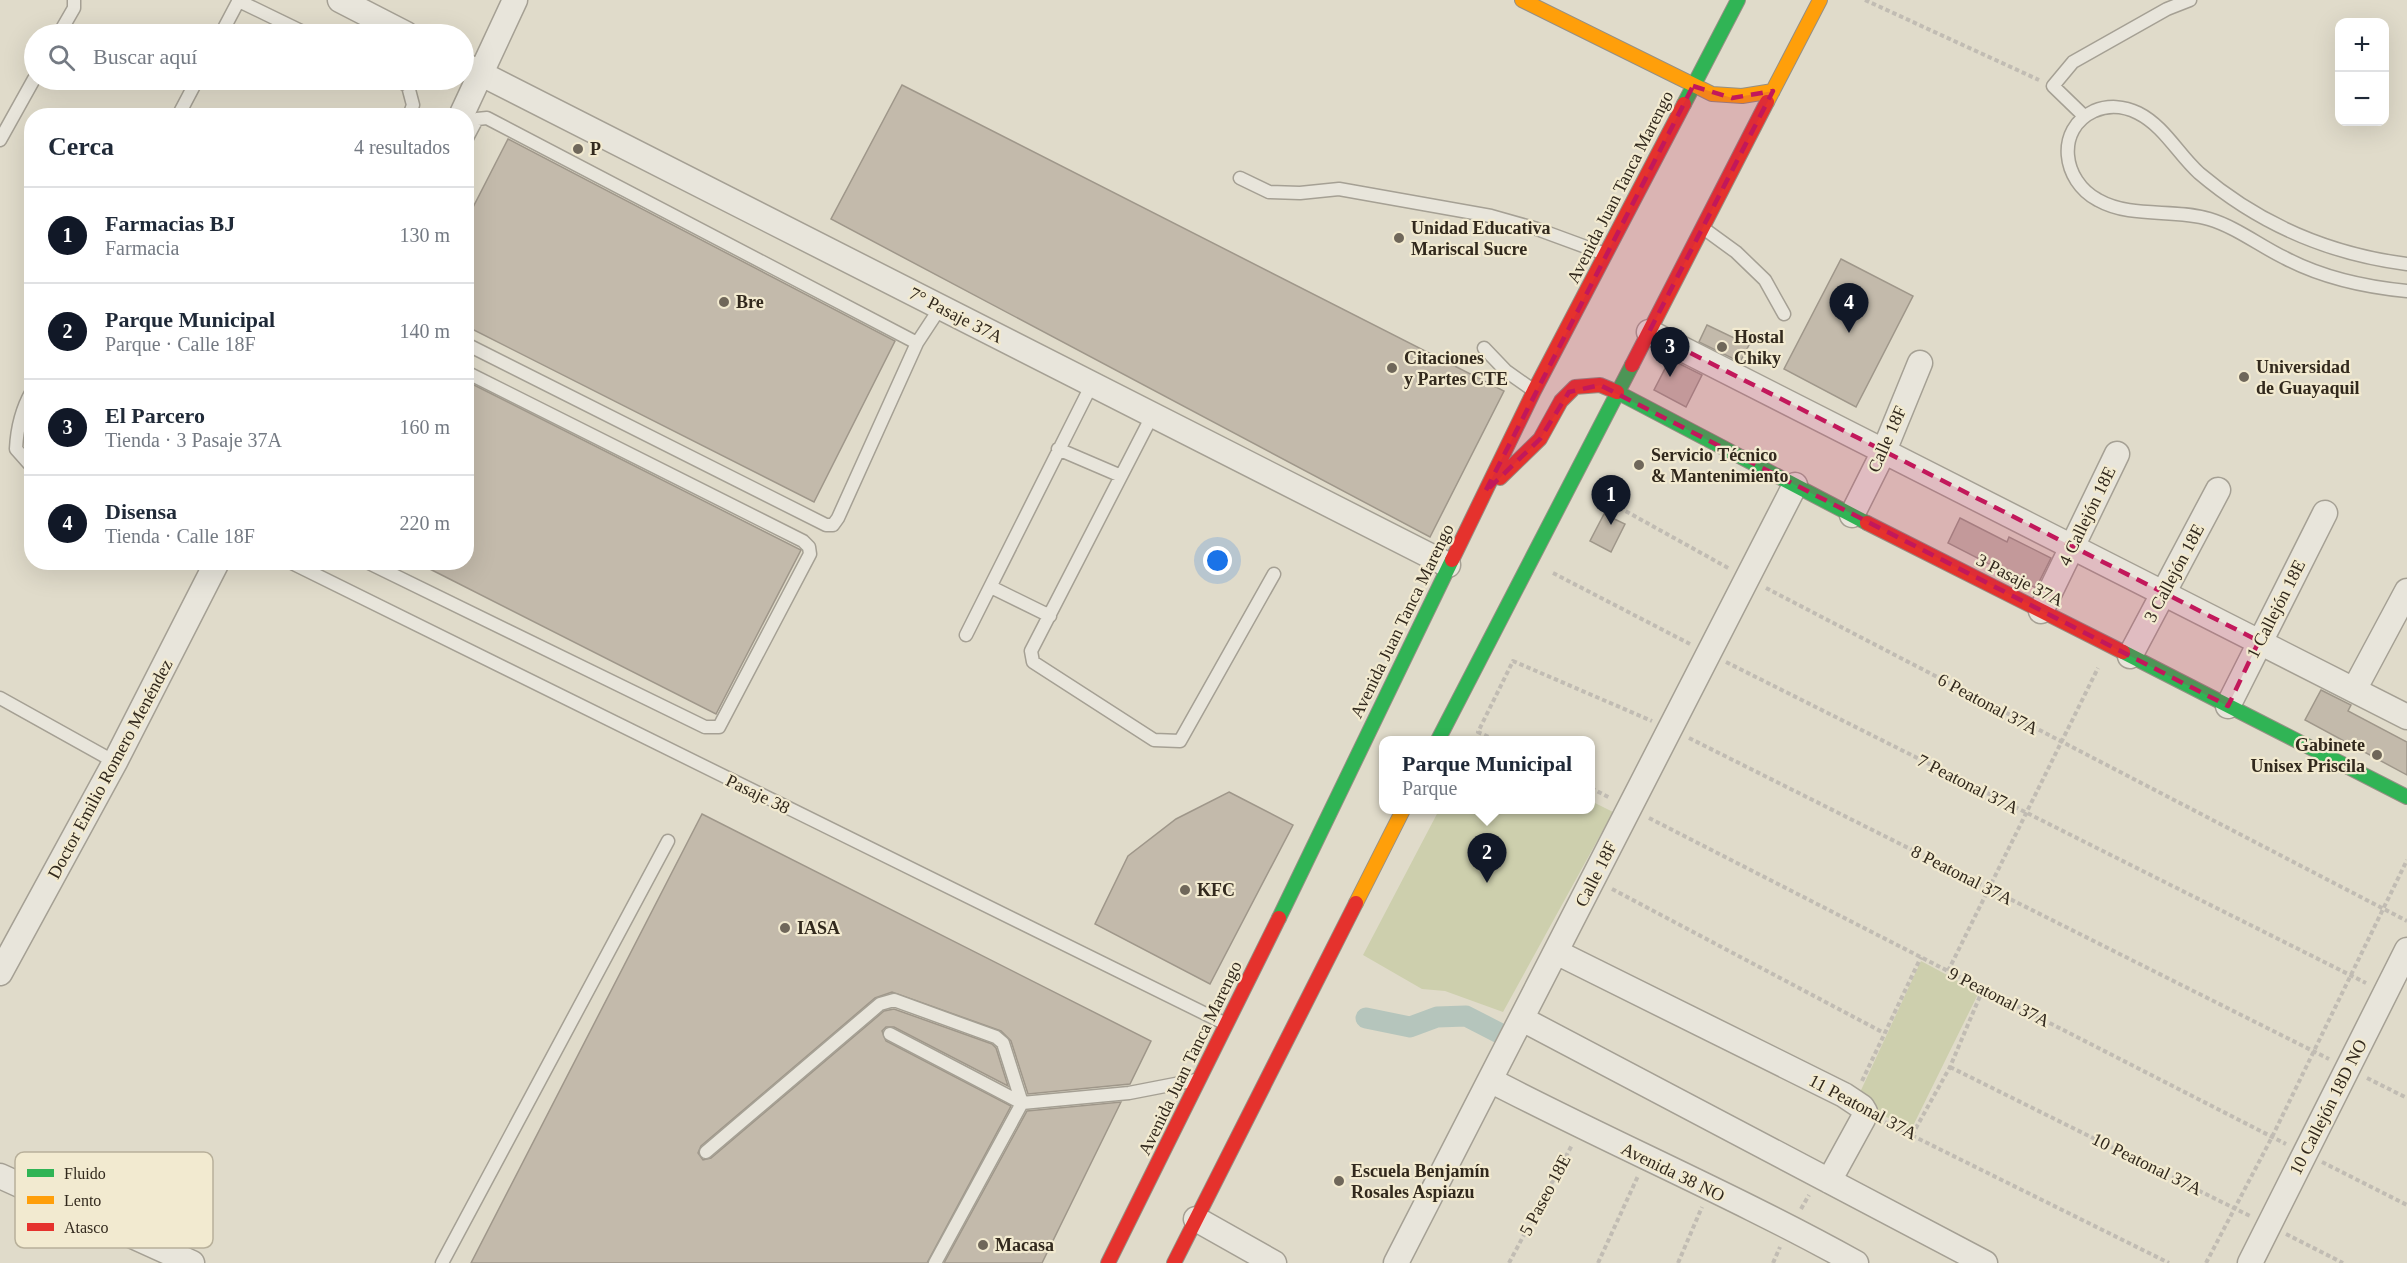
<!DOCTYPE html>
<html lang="es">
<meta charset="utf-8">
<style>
body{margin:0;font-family:Georgia,serif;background:#f6f6f7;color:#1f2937}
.controls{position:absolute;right:18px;top:18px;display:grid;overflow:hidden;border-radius:12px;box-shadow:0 6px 24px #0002}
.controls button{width:54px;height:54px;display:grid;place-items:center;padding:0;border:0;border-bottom:2px solid #e0e1e3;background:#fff;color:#1f2937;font:30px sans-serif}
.you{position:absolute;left:1218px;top:561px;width:21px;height:21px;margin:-15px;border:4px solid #fff;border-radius:50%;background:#1a73e8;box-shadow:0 0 0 9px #1a73e833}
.badge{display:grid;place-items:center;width:39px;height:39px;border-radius:50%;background:#111827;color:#fff;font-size:20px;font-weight:700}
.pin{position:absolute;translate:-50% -50px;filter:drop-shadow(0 2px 3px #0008)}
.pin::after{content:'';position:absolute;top:32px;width:21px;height:18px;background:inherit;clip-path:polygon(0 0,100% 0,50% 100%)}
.popup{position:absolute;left:1379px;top:736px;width:216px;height:78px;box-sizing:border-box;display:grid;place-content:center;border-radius:12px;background:#fff;filter:drop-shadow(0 2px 4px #0005);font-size:20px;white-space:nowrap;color:#747a83}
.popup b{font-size:22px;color:#1f2937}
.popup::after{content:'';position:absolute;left:50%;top:100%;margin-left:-12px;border:12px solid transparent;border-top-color:#fff}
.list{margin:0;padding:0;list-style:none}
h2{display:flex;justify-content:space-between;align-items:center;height:78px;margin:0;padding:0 24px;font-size:26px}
h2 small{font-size:20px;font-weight:400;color:#747a83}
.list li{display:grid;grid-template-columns:39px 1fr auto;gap:18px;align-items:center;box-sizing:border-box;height:96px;padding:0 24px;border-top:2px solid #e0e1e3}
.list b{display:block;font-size:22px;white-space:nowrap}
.list p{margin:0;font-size:20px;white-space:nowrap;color:#747a83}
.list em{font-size:20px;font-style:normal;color:#747a83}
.icon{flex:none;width:33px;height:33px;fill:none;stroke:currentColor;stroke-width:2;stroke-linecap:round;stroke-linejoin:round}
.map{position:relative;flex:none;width:2407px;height:1263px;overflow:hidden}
.search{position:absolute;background:#fff;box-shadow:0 6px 24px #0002;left:24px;top:24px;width:450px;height:66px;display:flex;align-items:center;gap:15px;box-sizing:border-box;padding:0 21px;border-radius:33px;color:#747a83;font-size:22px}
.panel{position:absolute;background:#fff;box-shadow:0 6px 24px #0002;left:24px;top:108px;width:450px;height:462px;border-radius:24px}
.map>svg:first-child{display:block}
.green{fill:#cdcfad}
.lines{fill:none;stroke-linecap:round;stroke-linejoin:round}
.canal{stroke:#b5c5bc;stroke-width:21}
.building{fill:#c3baab;stroke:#9f978a;stroke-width:1.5}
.lane-casing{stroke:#a5a094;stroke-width:15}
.street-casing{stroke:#a5a094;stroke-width:27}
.fast-casing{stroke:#958f84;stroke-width:16}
.slow-casing{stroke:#958f84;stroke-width:16}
.jam-casing{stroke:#958f84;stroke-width:16}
.path{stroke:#c1bcb3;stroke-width:4;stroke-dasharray:4.5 3;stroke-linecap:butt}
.lane{stroke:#e8e5db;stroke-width:12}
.street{stroke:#e8e5db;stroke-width:24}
.fast{stroke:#30b455;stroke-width:14}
.slow{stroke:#ff9f0a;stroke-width:14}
.jam{stroke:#e5322d;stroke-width:14}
.marked{fill:#c2185b;fill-opacity:0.2;stroke:#c2185b;stroke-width:4.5;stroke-dasharray:12 8;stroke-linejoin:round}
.poi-dot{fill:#6f675a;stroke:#f2ead0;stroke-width:2}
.labels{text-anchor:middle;stroke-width:4.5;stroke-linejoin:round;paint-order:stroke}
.poi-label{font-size:18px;font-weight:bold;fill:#32291d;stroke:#f2ead0;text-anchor:start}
.street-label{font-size:18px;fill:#32291d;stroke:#f2ead0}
.key{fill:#f2ead0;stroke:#b8b09a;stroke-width:1.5}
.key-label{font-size:16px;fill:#32291d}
</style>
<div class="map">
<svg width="2407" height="1263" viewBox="0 0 2407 1263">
<rect width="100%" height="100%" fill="#e0dbca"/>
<path class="green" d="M 1591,801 L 1613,812 L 1503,1012 L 1445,991 L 1422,989 L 1363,955 L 1439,810 L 1591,810 Z
M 1921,961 L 1979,992 L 1911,1130 L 1856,1101 Z"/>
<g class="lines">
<path class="canal" d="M 1366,1018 L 1410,1027 L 1437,1017 L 1466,1016 L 1501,1034"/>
</g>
<path class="building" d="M 902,85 L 1504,391 L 1430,537 L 831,219 Z
M 508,139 L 895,341 L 814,502 L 466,326 L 466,221 Z
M 1841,259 L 1913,296 L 1856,407 L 1784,369 Z
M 1707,325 L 1749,345 L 1740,362 L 1699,342 Z
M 1670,359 L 1702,375 L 1686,407 L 1654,390 Z
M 466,381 L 801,550 L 716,714 L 416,562 L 466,562 Z
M 1604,514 L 1625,524 L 1611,552 L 1590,541 Z
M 1960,518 L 2007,542 L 2009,537 L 2051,558 L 2036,588 L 1948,543 Z
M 2321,690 L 2351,705 L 2348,711 L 2407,742 L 2407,775 L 2305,720 Z
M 1229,792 L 1293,825 L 1210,984 L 1095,924 L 1128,856 L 1176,819 Z
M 702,814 L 1151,1041 L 1130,1084 L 1028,1094 L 1011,1041 L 1001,1031 L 892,992 L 875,998 L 701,1146 L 698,1153 L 703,1160 L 711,1158 L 884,1011 L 894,1009 L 992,1044 L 996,1048 L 1008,1086 L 894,1027 L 886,1027 L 882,1031 L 886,1041 L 1011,1106 L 927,1263 L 471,1263 Z
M 1121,1102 L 1042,1263 L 944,1263 L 1027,1111 Z"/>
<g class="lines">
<defs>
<path id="lane" d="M 239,1 L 307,34
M 59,34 L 74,8 L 74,0
M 221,34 L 239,0
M 398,80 L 408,86 L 413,105 L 409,116
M 178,116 L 197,80
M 2084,116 L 2053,86 L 2073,62 L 2167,9 L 2190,0
M 0,140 L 34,79
M 466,140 L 477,119 L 487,118 L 917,343 L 838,518 L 833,525 L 826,525 L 466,344
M 1240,178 L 1269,192 L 1300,193 L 1339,189 L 1491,216 L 1537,229 L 1605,254
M 1703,228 L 1736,252 L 1765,280 L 1784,314
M 2407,264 C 2329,254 2259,224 2199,173 C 2178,154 2164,126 2138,113 C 2124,106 2108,105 2094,111 C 2055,129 2062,181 2098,200 C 2132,219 2173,208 2209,219 C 2236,227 2260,246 2285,258 C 2323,278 2365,287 2407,291
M 917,343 L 940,308
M 1484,348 L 1506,371 L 1533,390
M 32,391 C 21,410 17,428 16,449 L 32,467
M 1152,416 L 1031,651 L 1033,662 L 1154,740 L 1180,741 L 1274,574
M 1058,449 L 1121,476
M 290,562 L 1226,1024
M 367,562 L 705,727 L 719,727 L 810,554 L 809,547 L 803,541 L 466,372
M 991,587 L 1050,616
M 966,635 L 1092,384
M 0,698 L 115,762
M 706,1152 L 880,1004 L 894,1000 L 996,1037 L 1003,1043 L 1022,1103 L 890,1034
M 442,1263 L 668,841
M 935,1263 L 1022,1103 L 1129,1093 L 1196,1080"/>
<path id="street" d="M 340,0 L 406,34
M 464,65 L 1448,565
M 461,116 L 515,0
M 1649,332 L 2407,717
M 1852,515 L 1884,451 L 1920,363
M 2041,611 L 2117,454
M 2130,656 L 2218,490
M 2354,690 L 2407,591
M 2228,706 L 2325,513
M 1556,952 L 1844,1095 L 1862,1107 L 1865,1112 L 1863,1119 L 1829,1181
M 0,973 L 115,762 L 217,562
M 1522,1019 L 1985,1263
M 1490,1080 C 1611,1143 1737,1197 1856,1263
M 0,1176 L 192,1263
M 1196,1219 L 1274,1263
M 1396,1263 L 1795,485
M 2250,1263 L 2407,950"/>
<path id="fast" d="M 1684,104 L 1738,0
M 1617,392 L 1867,523
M 2123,652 L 2407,797
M 1438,740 L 1632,365
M 1279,918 L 1452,560"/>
<path id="slow" d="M 1522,0 L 1712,94 L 1742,96 L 1773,91
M 1767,102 L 1820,0
M 1356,903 L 1403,810"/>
<path id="jam" d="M 1632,365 L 1767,102
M 1500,478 L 1540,439 L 1561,401 L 1575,387 L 1600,385 L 1617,392
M 1867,523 L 2123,652
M 1452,560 L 1534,391 L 1684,104
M 1108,1263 L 1279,918
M 1174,1263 L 1356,903"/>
</defs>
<use href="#lane" class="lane-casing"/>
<use href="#street" class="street-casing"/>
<use href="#fast" class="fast-casing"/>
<use href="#slow" class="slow-casing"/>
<use href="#jam" class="jam-casing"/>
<path class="path" d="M 1865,0 L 2039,80
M 1593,493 L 1730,569
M 1553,573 L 1690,644
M 1766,588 L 2407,921
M 1726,662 L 2366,983
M 1689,738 L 2329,1059
M 1495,740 L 1478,732 L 1513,661 L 1652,721
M 1591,788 L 1610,798
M 1649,818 L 2286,1144
M 1612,889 L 1884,1033
M 1948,971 L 2098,668
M 1950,1067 L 2250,1216
M 2367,1078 L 2407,1098
M 1862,1081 L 1921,957
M 1885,1122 L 2169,1263
M 1912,1135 L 1950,1067 L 1983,989
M 2322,1162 L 2407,1205
M 1801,1209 L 1809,1195
M 2286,1234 L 2343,1263
M 1509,1263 L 1572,1145
M 1598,1263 L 1638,1176
M 1678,1263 L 1702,1207
M 1773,1263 L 1780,1247
M 2206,1263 L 2272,1137 L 2407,860"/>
<use href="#lane" class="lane"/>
<use href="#street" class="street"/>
<use href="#fast" class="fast"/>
<use href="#slow" class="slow"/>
<use href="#jam" class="jam"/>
</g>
<path class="marked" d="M 1693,86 L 1732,98 L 1773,91 L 1649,332 L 2259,641 L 2228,706 L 1600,385 L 1569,392 L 1540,439 L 1485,492 Z"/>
<g class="poi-dot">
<circle cx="578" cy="149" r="6"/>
<circle cx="1399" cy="238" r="6"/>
<circle cx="724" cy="302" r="6"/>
<circle cx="1722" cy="347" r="6"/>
<circle cx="1392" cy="368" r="6"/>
<circle cx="2244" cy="377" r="6"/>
<circle cx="1639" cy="465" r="6"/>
<circle cx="2377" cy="755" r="6"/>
<circle cx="1185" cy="890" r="6"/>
<circle cx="785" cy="928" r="6"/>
<circle cx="1339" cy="1181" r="6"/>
<circle cx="983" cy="1245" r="6"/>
</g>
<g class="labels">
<g class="poi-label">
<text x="590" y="155">P</text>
<text x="1411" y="234">Unidad Educativa<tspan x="1411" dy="21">Mariscal Sucre</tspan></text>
<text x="736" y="308">Bre</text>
<text x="1734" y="343">Hostal<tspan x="1734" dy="21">Chiky</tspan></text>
<text x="1404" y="364">Citaciones<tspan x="1404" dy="21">y Partes CTE</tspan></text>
<text x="2256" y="373">Universidad<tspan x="2256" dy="21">de Guayaquil</tspan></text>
<text x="1651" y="461">Servicio Técnico<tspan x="1651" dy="21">&amp; Mantenimiento</tspan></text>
<text x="2365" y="751" text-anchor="end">Gabinete<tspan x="2365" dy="21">Unisex Priscila</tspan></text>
<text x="1197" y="896">KFC</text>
<text x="797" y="934">IASA</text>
<text x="1351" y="1177">Escuela Benjamín<tspan x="1351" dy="21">Rosales Aspiazu</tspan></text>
<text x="995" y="1251">Macasa</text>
</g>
<g class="street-label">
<text transform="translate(1620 187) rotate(-63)" y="6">Avenida Juan Tanca Marengo</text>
<text transform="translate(956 315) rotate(27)" y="6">7° Pasaje 37A</text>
<text transform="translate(1887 439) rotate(-66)" y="6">Calle 18F</text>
<text transform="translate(2087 516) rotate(-64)" y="6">4 Callejón 18E</text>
<text transform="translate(2174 573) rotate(-62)" y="6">3 Callejón 18E</text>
<text transform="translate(2020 580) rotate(27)" y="6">3 Pasaje 37A</text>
<text transform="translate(2276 609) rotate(-63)" y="6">1 Callejón 18E</text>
<text transform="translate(1402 621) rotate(-64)" y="6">Avenida Juan Tanca Marengo</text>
<text transform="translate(1988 704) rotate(28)" y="6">6 Peatonal 37A</text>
<text transform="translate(110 769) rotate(-62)" y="6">Doctor Emilio Romero Menéndez</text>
<text transform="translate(1968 784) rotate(27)" y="6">7 Peatonal 37A</text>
<text transform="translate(758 794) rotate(26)" y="6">Pasaje 38</text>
<text transform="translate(1596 874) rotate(-63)" y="6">Calle 18F</text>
<text transform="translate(1962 875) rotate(27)" y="6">8 Peatonal 37A</text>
<text transform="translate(1999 997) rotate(27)" y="6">9 Peatonal 37A</text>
<text transform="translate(1190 1058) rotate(-64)" y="6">Avenida Juan Tanca Marengo</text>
<text transform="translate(1863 1107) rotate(28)" y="6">11 Peatonal 37A</text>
<text transform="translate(2328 1107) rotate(-63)" y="6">10 Callejón 18D NO</text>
<text transform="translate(2147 1164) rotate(26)" y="6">10 Peatonal 37A</text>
<text transform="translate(1673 1172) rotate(26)" y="6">Avenida 38 NO</text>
<text transform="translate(1545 1195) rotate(-62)" y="6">5 Paseo 18E</text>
</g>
</g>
<rect x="15" y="1152" width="198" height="96" rx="9" class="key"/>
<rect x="27" y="1169" width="27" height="8" fill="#30b455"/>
<rect x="27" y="1196" width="27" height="8" fill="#ff9f0a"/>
<rect x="27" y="1223" width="27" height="8" fill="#e5322d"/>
<g class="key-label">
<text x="64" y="1179">Fluido</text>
<text x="64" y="1206">Lento</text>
<text x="64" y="1233">Atasco</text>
</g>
</svg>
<div class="controls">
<button>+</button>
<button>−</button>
</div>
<div class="you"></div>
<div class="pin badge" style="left:1611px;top:525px">1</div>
<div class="pin badge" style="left:1487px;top:883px">2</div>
<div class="popup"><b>Parque Municipal</b>Parque</div>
<div class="pin badge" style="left:1670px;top:377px">3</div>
<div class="pin badge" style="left:1849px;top:333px">4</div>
<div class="search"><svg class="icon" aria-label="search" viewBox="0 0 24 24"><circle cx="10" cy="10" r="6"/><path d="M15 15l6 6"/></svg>Buscar aquí</div>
<section class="panel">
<h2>Cerca<small>4 resultados</small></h2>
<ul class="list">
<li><span class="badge">1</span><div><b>Farmacias BJ</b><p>Farmacia</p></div><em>130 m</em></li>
<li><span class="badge">2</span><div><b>Parque Municipal</b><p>Parque · Calle 18F</p></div><em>140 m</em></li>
<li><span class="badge">3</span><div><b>El Parcero</b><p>Tienda · 3 Pasaje 37A</p></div><em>160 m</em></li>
<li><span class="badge">4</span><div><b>Disensa</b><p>Tienda · Calle 18F</p></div><em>220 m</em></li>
</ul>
</section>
</div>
